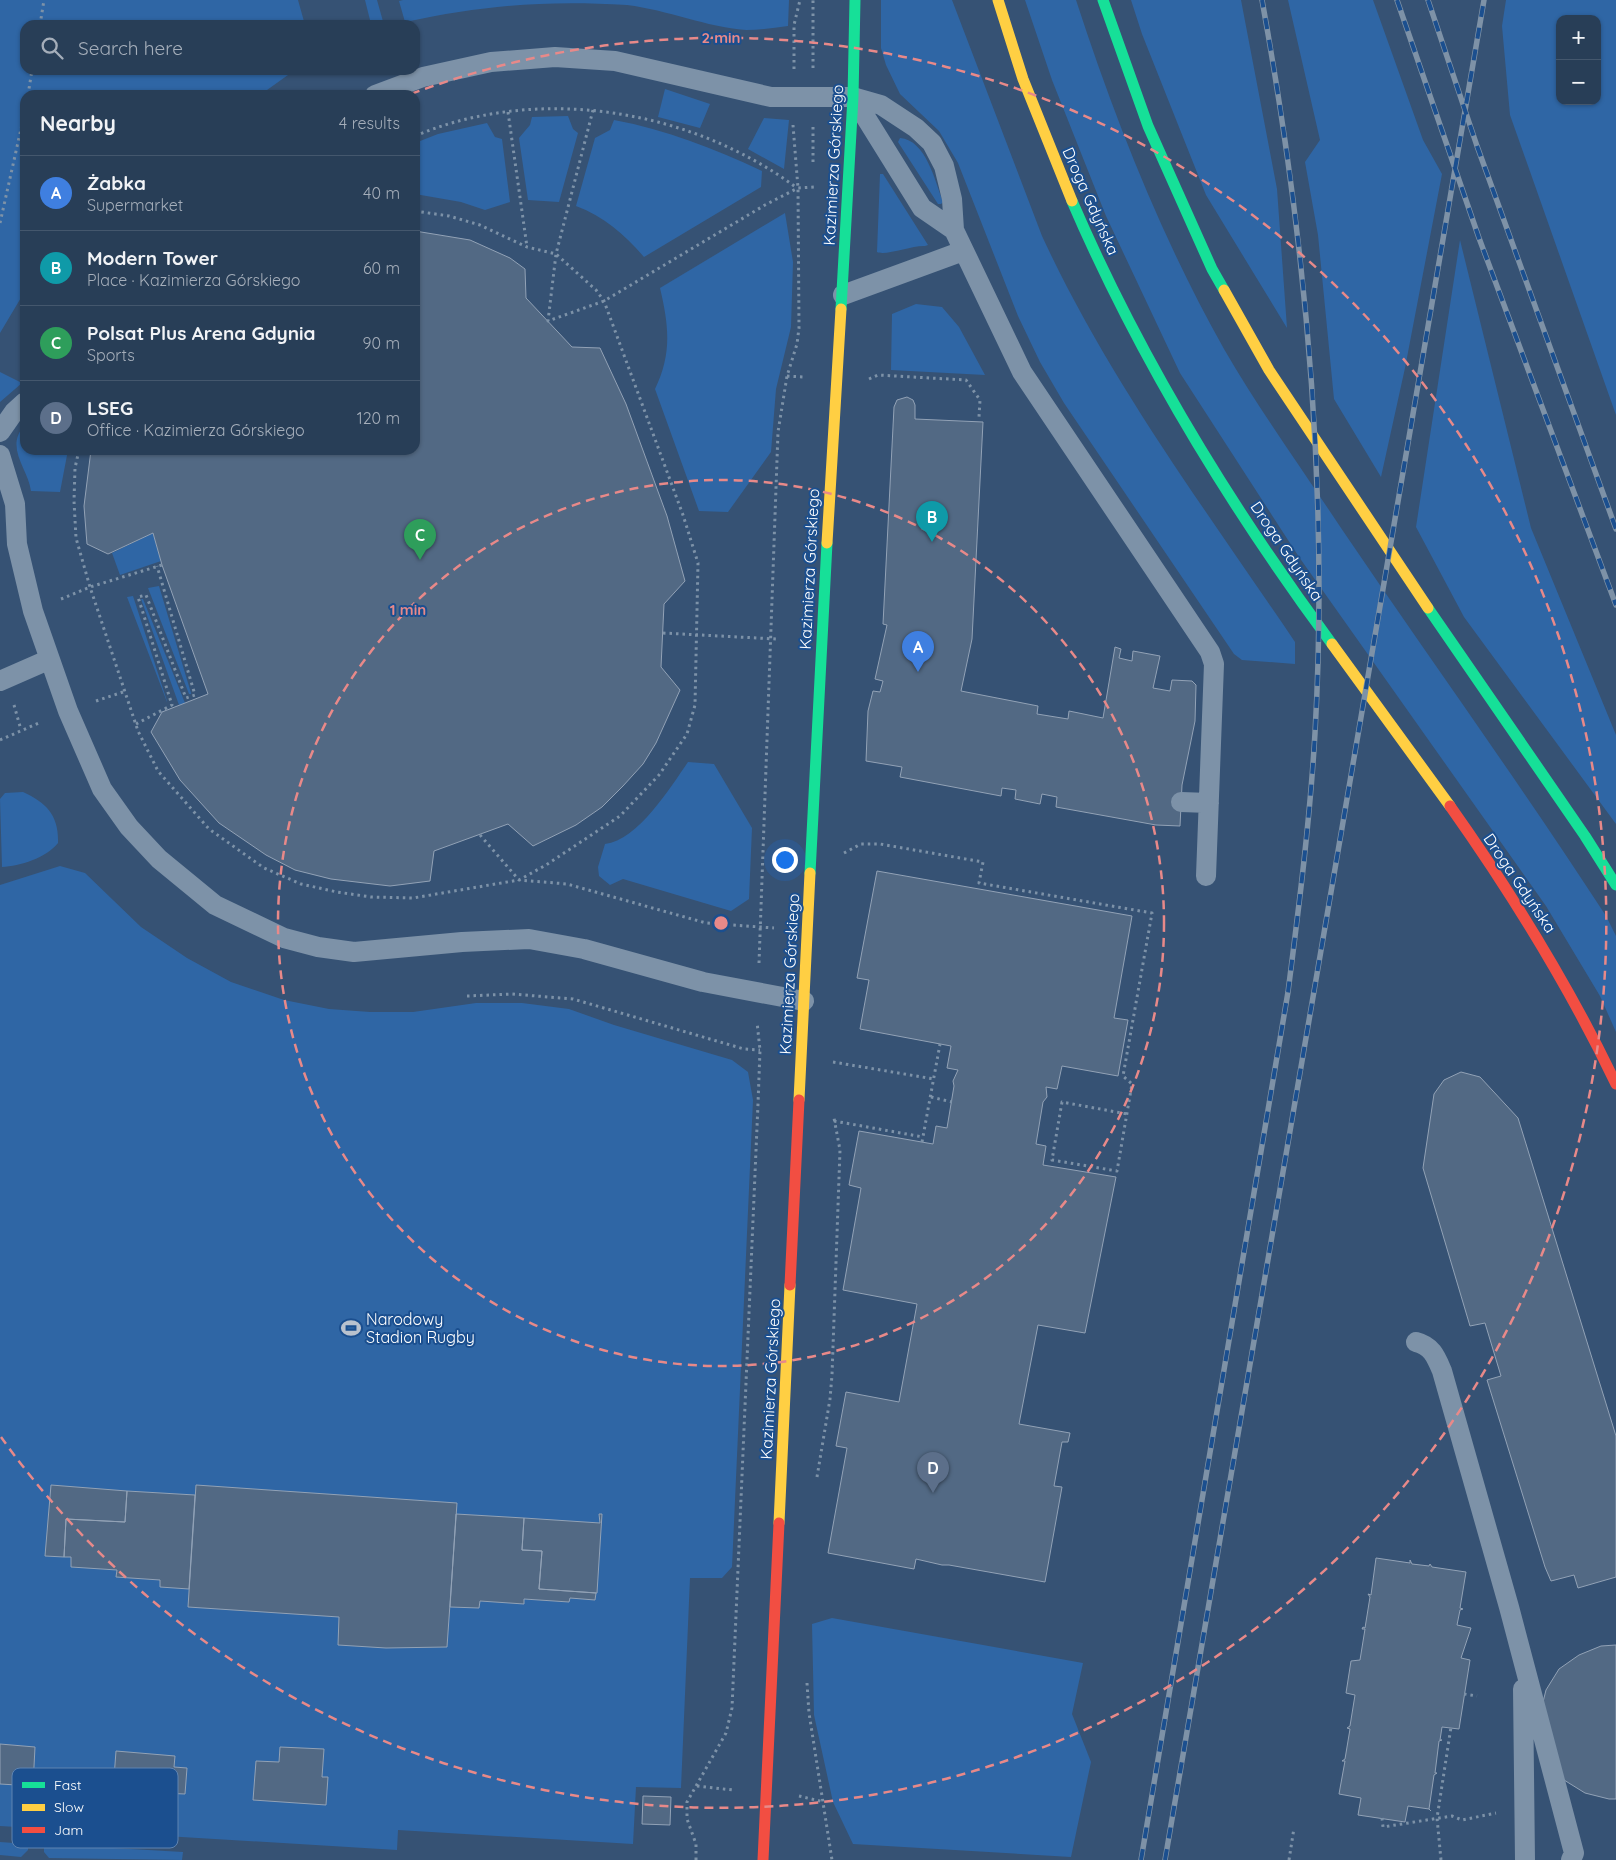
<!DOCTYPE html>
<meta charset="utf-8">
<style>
body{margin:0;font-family:Quicksand,sans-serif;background:#344961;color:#f1f3f6}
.controls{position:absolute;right:15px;top:15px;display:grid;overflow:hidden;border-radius:10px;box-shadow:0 1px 4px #0004}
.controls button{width:45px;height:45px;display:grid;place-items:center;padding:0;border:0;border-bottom:1px solid #44576d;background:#283e57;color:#f1f3f6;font:25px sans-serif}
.you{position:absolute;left:784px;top:859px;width:18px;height:18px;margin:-12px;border:4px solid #fff;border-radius:50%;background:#1a73e8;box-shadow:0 0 0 8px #1a73e833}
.badge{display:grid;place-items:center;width:32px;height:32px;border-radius:50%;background:#8abfa5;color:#fff;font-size:16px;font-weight:700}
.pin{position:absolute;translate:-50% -41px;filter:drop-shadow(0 1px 2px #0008)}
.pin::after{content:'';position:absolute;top:26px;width:18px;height:15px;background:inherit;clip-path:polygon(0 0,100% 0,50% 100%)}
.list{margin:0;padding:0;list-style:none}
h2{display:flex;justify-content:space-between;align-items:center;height:65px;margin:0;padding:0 20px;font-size:21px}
h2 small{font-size:16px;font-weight:400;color:#a5aeba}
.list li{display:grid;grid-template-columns:32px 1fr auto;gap:15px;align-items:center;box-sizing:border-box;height:75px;padding:0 20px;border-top:1px solid #44576d}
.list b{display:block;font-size:19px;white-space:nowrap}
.list p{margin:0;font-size:16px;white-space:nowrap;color:#a5aeba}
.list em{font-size:16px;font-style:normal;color:#a5aeba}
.icon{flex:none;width:28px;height:28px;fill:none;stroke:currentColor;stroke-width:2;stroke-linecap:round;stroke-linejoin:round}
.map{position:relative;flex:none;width:1616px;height:1860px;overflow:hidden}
.search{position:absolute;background:#283e57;box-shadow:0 1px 4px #0004;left:20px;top:20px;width:400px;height:55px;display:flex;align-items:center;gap:12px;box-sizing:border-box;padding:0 18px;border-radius:15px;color:#a5aeba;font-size:19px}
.panel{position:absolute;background:#283e57;box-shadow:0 1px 4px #0004;left:20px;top:90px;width:400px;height:365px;border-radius:15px}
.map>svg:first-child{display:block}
.green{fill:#2f66a5;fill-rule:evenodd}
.building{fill:#526984;stroke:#92a2b6}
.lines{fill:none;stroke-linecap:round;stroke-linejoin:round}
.path{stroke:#7d92a8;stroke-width:3;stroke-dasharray:2.5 4;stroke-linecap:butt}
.lane{stroke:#7d92a8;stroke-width:20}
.fast{stroke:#16e098;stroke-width:11}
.slow{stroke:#ffcf43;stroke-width:11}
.jam{stroke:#f24e42;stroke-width:11}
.rail-casing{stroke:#7e92a7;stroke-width:5.5}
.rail{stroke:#1b4f8f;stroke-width:4;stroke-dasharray:11;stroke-linecap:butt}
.ring{fill:none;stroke:#e88989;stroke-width:2.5;stroke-dasharray:9 6}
.labels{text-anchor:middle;stroke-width:4;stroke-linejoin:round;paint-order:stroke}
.street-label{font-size:16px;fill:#fff;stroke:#1b4f8f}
.poi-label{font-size:16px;fill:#fff;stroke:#1b4f8f;text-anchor:start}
.key{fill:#1b4f8f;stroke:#5f84b1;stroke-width:1}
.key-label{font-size:14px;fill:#fff}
.centre{fill:#e88989;stroke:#1b4f8f;stroke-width:2.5}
.ring-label{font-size:15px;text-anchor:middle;font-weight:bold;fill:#e88989;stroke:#1b4f8f;stroke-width:4;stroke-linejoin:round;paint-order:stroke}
</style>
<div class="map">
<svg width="1616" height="1860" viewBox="0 0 1616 1860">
<rect width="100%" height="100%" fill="#365274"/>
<path class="green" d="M 0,0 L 298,0 L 305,25 L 25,25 L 25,70 L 295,70 L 260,95 L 25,95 L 25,291 L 0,333 Z
M 365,0 L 377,0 L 384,25 L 371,24 Z
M 403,0 L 789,0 L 788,26 C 774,28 760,30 746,30 C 706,27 668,10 627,5 C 547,0 484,5 405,22 L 399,1 Z
M 881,0 L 952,0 L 1042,236 C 1109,381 1206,510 1295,642 L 1295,664 L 1242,660 L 1234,654 L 1064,403 L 1040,362 L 1018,316 L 958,163 L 939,131 L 900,94 L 886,65 L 881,48 Z
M 1025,0 L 1076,0 C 1115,120 1162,239 1224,349 C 1260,411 1302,469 1341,528 C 1429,658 1521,785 1606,916 L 1616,936 L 1616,1032 L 1600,996 L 1546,906 L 1299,557 L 1180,373 L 1106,216 L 1052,80 Z
M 1131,0 L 1241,0 L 1277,189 L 1287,328 L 1206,195 L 1142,34 Z
M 1288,0 L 1373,0 L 1423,140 L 1442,174 L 1405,368 L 1381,477 L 1334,399 L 1318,235 L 1305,162 L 1320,140 Z
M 1506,0 L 1616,0 L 1616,415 L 1510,115 L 1502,26 ZM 1560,19 L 1597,19 L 1597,101 L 1560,101 Z
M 665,89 L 710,104 L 700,128 L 658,117 Z
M 568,116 L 573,129 L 578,133 L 559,202 L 528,200 L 519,138 L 530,125 L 532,117 Z
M 764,118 L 789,120 L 784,169 L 748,149 Z
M 614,120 C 667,130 713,148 762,171 L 761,187 L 644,257 C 624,234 605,217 576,206 L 595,138 L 610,130 Z
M 487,123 L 495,137 L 502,139 L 510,202 L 485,210 L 461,202 L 415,194 L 415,143 L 438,134 Z
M 900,138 C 926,140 935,181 943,202 L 941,204 L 938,204 L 898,142 Z
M 880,174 L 883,174 L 928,245 L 925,246 C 913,245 886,256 877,252 Z
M 785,213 L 793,262 L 791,327 L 776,389 L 771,452 L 728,512 L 699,511 L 655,389 C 672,354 669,326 660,288 Z
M 1460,240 L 1531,528 L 1616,735 L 1616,824 L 1464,617 L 1416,527 Z
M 916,304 L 942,307 L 959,327 L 985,375 L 891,370 L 892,314 Z
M 0,372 L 22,383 L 0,402 Z
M 25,425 L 25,450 L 68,450 L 60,492 L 31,491 C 28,468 4,447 25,425 Z
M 153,533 L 161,561 L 120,575 L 112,553 Z
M 159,586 L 191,693 L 191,694 L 189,694 L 148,588 Z
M 133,596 L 167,701 L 167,702 L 127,597 Z
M 141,599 L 143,599 L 185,703 L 179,705 Z
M 688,762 L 714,764 L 752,828 L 749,899 L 731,911 L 623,879 L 610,885 L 599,876 L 598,867 L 605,844 C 638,840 670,788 688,762 Z
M 23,792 C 47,803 59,816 58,843 C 46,858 20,866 2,867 L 0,799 L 5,793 Z
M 60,866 L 85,873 L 141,927 L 187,958 L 231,982 L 284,1000 L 329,1009 L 370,1012 L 413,1012 L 476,1003 L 522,1003 L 569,1009 L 614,1025 L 732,1060 L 748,1072 L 753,1100 L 732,1567 L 722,1578 L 690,1578 L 681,1788 L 636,1787 L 633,1844 L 398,1830 L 397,1850 L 0,1826 L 0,885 Z
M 832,1618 L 1083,1663 L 1072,1714 L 1091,1762 L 1071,1857 L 853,1844 L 833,1802 L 814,1715 L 812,1624 Z
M 0,1842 L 28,1844 L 28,1850 L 21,1857 L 0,1855 Z
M 44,1844 L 183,1852 L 182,1860 L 49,1858 L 44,1852 Z"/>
<path class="building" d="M 415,231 L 470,240 L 510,258 L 525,269 L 526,298 L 572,347 L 600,348 L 626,404 L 667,516 L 685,581 L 664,604 L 661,667 L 680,690 L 656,743 L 643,764 L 623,786 L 602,807 L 576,825 L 533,846 L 508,824 L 434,851 L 430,881 L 390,886 L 331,879 L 295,870 L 266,855 L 219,823 L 180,780 L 151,732 L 162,712 L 208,694 L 162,565 L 153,533 L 108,554 L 87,544 L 84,506 L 91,450 L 415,450 Z
M 907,397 L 913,400 L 915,405 L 915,419 L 983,422 L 972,639 L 961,691 L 1038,706 L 1037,714 L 1068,719 L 1069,711 L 1103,718 L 1115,647 L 1121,649 L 1119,658 L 1132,661 L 1133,651 L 1160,656 L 1153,688 L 1170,691 L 1172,680 L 1192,681 L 1196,685 L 1195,721 L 1182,785 L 1180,826 L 1156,825 L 1056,807 L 1057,797 L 1042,794 L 1040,804 L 1015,799 L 1016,790 L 1002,788 L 1001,796 L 900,777 L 902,767 L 866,761 L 868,711 L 873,691 L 880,692 L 883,681 L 875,679 L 887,625 L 883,624 L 894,407 L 897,400 Z
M 877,871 L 1132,916 L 1114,1018 L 1128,1020 L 1118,1076 L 1062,1066 L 1057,1089 L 1046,1087 L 1047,1097 L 1043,1102 L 1036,1144 L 1046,1146 L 1043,1165 L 1116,1177 L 1085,1333 L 1038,1325 L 1019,1424 L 1070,1433 L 1068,1442 L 1062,1442 L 1054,1486 L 1062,1487 L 1045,1582 L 949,1565 L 942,1565 L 916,1559 L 914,1569 L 828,1553 L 847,1448 L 836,1446 L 846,1392 L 899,1402 L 917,1304 L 843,1290 L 861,1188 L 849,1185 L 859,1131 L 933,1144 L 936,1126 L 947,1128 L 954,1086 L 953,1081 L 958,1070 L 947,1068 L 951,1046 L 860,1029 L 869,980 L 857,978 Z
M 1461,1072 L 1480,1077 L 1518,1118 L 1616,1436 L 1616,1577 L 1578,1588 L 1574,1575 L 1551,1581 L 1545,1567 L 1487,1380 L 1501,1376 L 1485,1323 L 1470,1326 L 1423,1168 L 1434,1094 L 1444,1080 Z
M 51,1485 L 127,1491 L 125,1522 L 66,1519 L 64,1557 L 45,1556 Z
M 196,1485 L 457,1503 L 447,1647 L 386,1648 L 338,1645 L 339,1617 L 188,1607 Z
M 127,1491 L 195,1495 L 189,1589 L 160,1587 L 160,1580 L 116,1577 L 117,1570 L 71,1567 L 71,1557 L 64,1557 L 66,1519 L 125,1522 Z
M 456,1514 L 524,1518 L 522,1550 L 542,1551 L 539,1589 L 596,1593 L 595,1600 L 570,1598 L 569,1602 L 524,1599 L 524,1604 L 480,1601 L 479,1608 L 450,1607 Z
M 599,1514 L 602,1514 L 597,1593 L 539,1589 L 542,1551 L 522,1550 L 524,1518 L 600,1523 Z
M 1376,1558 L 1410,1563 L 1410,1560 L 1412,1564 L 1429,1566 L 1430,1564 L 1432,1567 L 1466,1572 L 1460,1608 L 1463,1609 L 1460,1610 L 1457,1625 L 1471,1628 L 1461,1658 L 1470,1660 L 1459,1729 L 1442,1727 L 1440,1740 L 1442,1740 L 1439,1741 L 1435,1773 L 1437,1773 L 1434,1775 L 1429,1809 L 1431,1811 L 1429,1809 L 1408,1806 L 1405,1822 L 1358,1815 L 1361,1798 L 1339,1794 L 1345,1761 L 1342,1761 L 1345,1759 L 1350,1729 L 1347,1728 L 1350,1726 L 1355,1695 L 1346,1693 L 1351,1661 L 1360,1660 L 1365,1629 L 1362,1629 L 1363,1627 L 1365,1628 L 1370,1597 L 1368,1594 L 1371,1595 Z
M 1616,1645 L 1616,1799 L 1609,1799 L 1585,1793 L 1564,1780 L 1540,1714 L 1546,1690 L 1559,1669 L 1579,1655 L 1601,1646 Z
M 0,1744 L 35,1747 L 33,1786 L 0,1784 Z
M 280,1747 L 324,1749 L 322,1777 L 328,1777 L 326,1805 L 253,1800 L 256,1761 L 279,1762 Z
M 116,1751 L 175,1756 L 174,1767 L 187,1768 L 185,1794 L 113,1791 Z
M 643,1796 L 671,1797 L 670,1825 L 642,1824 Z"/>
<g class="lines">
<path class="path" d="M 40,25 L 44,0
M 813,68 L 813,0
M 794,69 L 794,25 L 800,0
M 28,95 L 32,70
M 593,110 L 556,254 L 548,321 L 604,301 L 765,205 L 798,188 L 815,187
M 508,112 L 527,247
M 813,127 L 813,165
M 415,136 C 538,84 691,109 797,188
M 0,223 L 25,111
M 787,376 L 804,377
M 869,379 L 878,375 L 966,380 L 980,400 L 979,417
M 79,450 L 75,468 L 74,501 L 76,538 L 90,587 L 138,731 L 158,771 L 209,829 L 264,868 L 301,884 L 337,892 L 371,897 L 413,898 L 519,880 L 546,865 L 620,816 L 659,775 L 687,734 L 695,705 L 698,563 L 683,515 L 604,301 L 596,290 L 556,254 L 527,247 L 480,225 L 449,216 L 415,211
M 61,599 L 90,587 L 162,565
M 663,633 L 776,639
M 96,701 L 126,691
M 14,705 L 21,730
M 136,724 L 172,705 L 138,597 L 146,595 L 186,698 L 195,695 L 157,566
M 0,740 L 41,722
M 480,835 L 519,880 L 567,884 L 706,923 L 774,928
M 844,853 L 861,844 L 880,844 L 983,862 L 979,883 L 1152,913 L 1123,1076 L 1132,1084 L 1117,1171 L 1052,1160 L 1062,1102 L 1127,1114
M 759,963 L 778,432 L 787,376 L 797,344 L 799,328 L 798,188 L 793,125
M 467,996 L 512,994 L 573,999 L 744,1049 L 760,1050
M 833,1062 L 934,1079
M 931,1097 L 952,1102
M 834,1121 L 923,1137
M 922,1142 L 940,1044
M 817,1477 L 830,1399 L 832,1375 L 840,1150 L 834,1118
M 807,1683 L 809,1713 L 832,1860
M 1464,1694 L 1477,1696
M 697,1786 L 733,1790
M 799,1796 L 824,1802
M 1382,1818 L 1383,1827 L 1452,1816 L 1462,1820 L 1496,1813
M 696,1860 L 696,1844 L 687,1819 L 687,1802 L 726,1733 L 732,1708 L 758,1104 L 760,1050 L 757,1022
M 1289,1860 L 1294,1828
M 1441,1860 L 1437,1818 L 1451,1727"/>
<path class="lane" d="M 375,95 L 423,77 L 491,62 L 555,57 L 615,61 L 771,97 L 853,97 L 881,105 L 916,128 L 932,143 L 944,166 L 952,199 L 954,230 L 1022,372 L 1210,652 L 1214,664 L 1206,876
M 853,97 L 922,208 L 954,230
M 843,295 L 963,251
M 0,432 L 14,412 L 25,402
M 0,455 L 15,504 L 17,544 L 33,611 L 68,711 L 102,789 L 129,827 L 159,859 L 215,905 L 284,938 L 318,947 L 354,952 L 462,942 L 529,939 L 584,949 L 703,982 L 804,1001
M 0,681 L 48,660
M 1181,802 L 1209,803
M 1416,1342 C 1432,1346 1436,1357 1442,1371 L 1509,1607 L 1574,1853 L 1571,1860
M 1523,1689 L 1525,1860"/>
<path class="fast" d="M 1103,0 L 1148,126 L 1212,269 L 1224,290
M 1072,201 C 1140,359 1230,506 1332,644
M 841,309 L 853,97 L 855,0
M 1428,608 L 1585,836 L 1616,885
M 810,873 L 827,543"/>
<path class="slow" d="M 998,0 L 1023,79 L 1072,201
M 1224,290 L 1269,370 L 1428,608
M 827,543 L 841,309
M 1332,644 L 1450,806
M 799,1100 L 810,873
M 779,1523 L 790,1285"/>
<path class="jam" d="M 1450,806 C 1513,895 1569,986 1616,1084
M 790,1285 L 799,1100
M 763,1860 L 779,1523"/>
<defs>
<path id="rail" d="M 1397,0 L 1479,238 L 1616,605
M 1428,0 L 1477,146 L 1616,529
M 1141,1860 L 1288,992 C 1299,906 1310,820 1315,733 C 1329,487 1306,242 1262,0
M 1165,1860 L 1484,0"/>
</defs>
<use href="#rail" class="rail-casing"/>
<use href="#rail" class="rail"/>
</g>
<g class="ring">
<circle cx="721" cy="923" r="443"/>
<path d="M411 94A885 885 0 1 1 1 1437"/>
</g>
<defs>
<symbol id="stadium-bare" viewBox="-9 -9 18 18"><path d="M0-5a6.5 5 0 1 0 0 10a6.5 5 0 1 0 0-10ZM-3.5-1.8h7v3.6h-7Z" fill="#b9c2ce" stroke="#1b4f8f" stroke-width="2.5" paint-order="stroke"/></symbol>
</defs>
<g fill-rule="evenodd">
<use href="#stadium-bare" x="337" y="1314" width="28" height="28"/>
</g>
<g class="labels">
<g class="street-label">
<text transform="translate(833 165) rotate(-87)" y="6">Kazimierza Górskiego</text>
<text transform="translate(1091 201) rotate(66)" y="6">Droga Gdyńska</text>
<text transform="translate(1287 551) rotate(56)" y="6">Droga Gdyńska</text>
<text transform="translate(809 569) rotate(-87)" y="6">Kazimierza Górskiego</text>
<text transform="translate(1520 883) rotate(56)" y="6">Droga Gdyńska</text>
<text transform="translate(789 974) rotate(-87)" y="6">Kazimierza Górskiego</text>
<text transform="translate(770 1379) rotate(-87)" y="6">Kazimierza Górskiego</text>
</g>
<g class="poi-label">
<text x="366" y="1325">Narodowy<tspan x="366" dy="18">Stadion Rugby</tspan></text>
</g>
</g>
<rect x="12" y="1768" width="166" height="80" rx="8" class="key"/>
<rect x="22" y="1782" width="23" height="6" fill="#16e098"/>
<rect x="22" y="1804" width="23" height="7" fill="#ffcf43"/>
<rect x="22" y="1827" width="23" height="6" fill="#f24e42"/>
<g class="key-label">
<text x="54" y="1790">Fast</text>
<text x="54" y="1812">Slow</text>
<text x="54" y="1835">Jam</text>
</g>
<circle cx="721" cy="923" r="8" class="centre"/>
<g class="ring-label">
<text x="721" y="43">2 min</text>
<text x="408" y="615">1 min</text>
</g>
</svg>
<div class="controls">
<button>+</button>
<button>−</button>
</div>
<div class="you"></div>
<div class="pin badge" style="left:918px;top:672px;background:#3f7fe0">A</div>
<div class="pin badge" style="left:932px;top:542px;background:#0f9aa8">B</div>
<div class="pin badge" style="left:420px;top:560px;background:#2e9e5b">C</div>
<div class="pin badge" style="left:933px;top:1493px;background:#5c6f8a">D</div>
<div class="search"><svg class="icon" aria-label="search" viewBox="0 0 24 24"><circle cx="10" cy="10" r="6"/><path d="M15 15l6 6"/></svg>Search here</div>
<section class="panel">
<h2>Nearby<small>4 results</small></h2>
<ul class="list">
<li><span class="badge" style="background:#3f7fe0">A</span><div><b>Żabka</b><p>Supermarket</p></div><em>40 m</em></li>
<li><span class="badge" style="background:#0f9aa8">B</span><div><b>Modern Tower</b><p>Place · Kazimierza Górskiego</p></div><em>60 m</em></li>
<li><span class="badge" style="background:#2e9e5b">C</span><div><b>Polsat Plus Arena Gdynia</b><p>Sports</p></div><em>90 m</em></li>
<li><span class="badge" style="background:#5c6f8a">D</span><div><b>LSEG</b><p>Office · Kazimierza Górskiego</p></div><em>120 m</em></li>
</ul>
</section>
</div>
